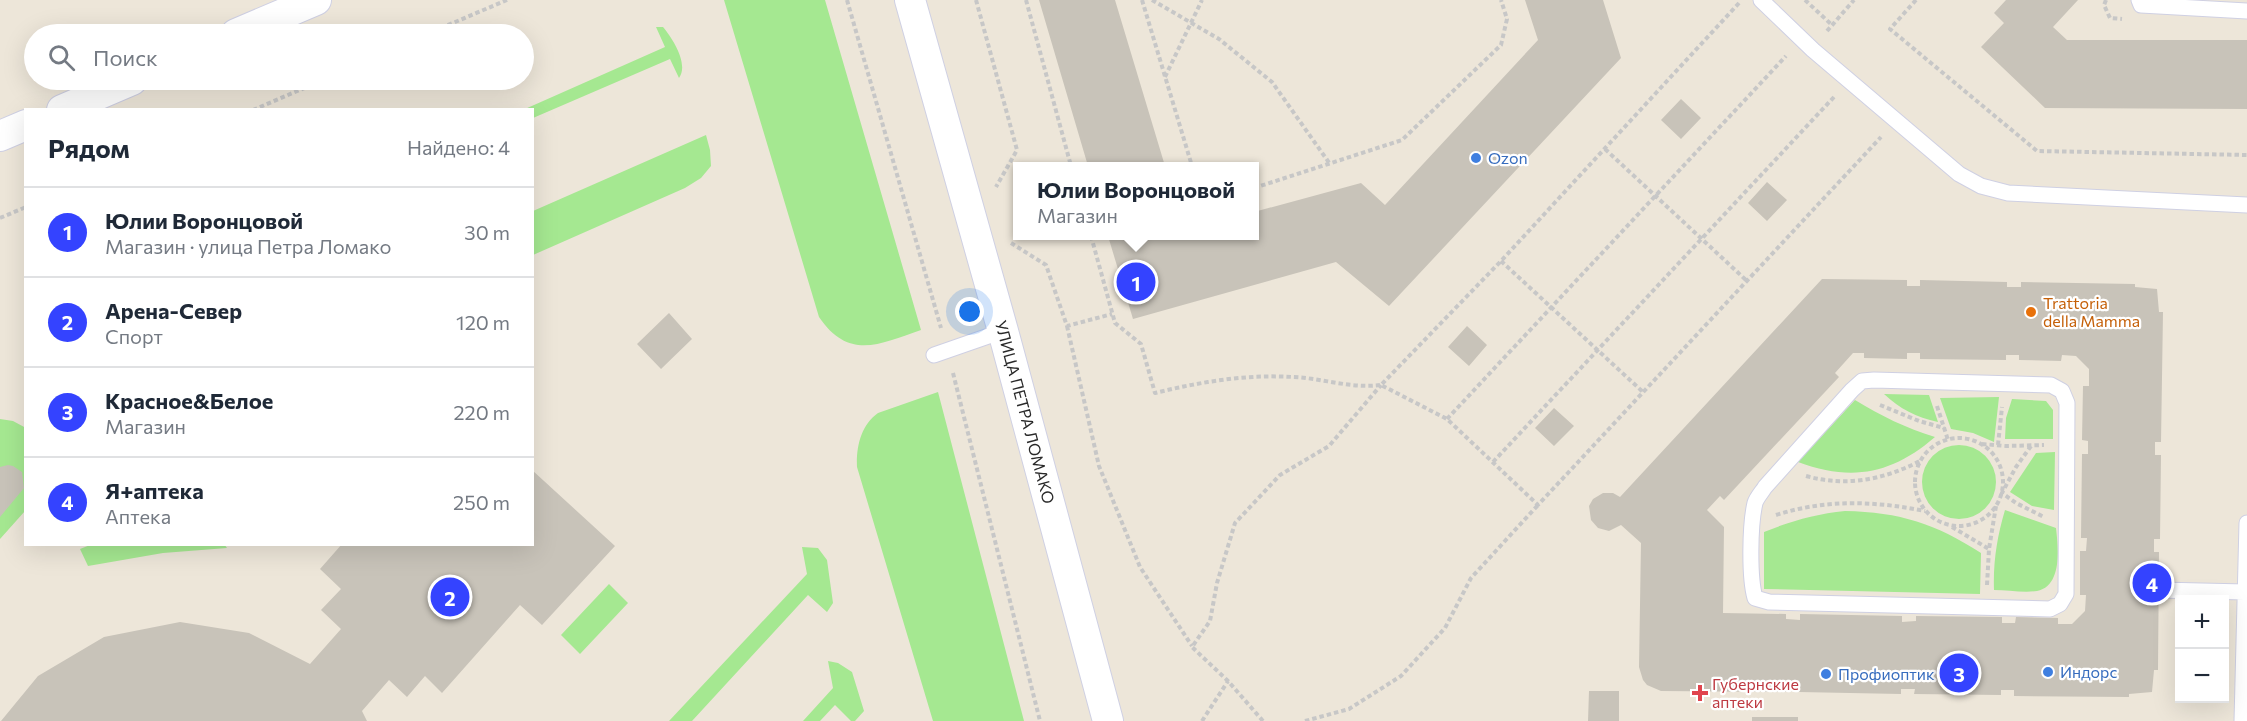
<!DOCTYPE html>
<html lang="ru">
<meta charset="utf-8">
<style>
body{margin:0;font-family:Commissioner,sans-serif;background:#f2f2f3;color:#1f2937}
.controls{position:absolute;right:18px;bottom:18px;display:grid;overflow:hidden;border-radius:0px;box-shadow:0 6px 24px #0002}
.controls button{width:54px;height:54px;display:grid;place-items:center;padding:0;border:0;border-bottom:2px solid #e0e1e3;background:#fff;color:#1f2937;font:30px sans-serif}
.you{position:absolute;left:970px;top:312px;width:21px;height:21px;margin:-15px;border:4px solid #fff;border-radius:50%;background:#1a73e8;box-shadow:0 0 0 9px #1a73e833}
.badge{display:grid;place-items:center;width:39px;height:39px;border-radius:50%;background:#3443ff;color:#fff;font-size:20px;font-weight:700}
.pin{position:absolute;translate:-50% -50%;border:3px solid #fff;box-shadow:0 2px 6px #0006}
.popup{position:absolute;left:1013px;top:162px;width:246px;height:78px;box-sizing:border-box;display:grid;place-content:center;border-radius:0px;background:#fff;filter:drop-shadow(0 2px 4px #0005);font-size:20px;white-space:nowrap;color:#747a83}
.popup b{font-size:22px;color:#1f2937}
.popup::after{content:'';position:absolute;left:50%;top:100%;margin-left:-12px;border:12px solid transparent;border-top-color:#fff}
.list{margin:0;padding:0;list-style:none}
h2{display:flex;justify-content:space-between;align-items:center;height:78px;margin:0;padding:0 24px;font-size:26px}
h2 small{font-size:20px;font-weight:400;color:#747a83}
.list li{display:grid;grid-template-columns:39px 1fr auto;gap:18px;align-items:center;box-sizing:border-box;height:90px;padding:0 24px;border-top:2px solid #e0e1e3}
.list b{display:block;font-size:22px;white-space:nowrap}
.list p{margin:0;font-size:20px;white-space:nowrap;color:#747a83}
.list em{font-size:20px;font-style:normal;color:#747a83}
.icon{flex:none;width:33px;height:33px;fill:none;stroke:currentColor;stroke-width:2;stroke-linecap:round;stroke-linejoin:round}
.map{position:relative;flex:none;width:2247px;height:721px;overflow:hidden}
.search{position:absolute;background:#fff;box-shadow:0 6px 24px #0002;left:24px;top:24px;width:510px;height:66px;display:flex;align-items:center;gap:15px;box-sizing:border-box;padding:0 21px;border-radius:33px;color:#747a83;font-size:22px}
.panel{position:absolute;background:#fff;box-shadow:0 6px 24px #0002;left:24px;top:108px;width:510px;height:438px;border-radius:0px}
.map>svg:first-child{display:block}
.green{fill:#a5e891}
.building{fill:#c8c3b9;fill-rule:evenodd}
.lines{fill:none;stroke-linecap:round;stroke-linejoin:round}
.service-casing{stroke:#cfd0e3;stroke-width:17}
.minor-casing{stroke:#cfd0e3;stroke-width:32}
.path{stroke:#c7c7c7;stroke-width:4;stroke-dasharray:4.5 3;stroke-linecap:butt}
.service{stroke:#fff;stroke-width:15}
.minor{stroke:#fff;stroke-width:30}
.shop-dot{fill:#3f7fe0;stroke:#fff;stroke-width:2}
.food-dot{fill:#e8710a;stroke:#fff;stroke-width:2}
.health-dot{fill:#e0444e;stroke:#fff;stroke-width:2}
.labels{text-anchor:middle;stroke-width:4.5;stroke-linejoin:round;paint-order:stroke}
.shop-label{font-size:16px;fill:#366cbe;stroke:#fff;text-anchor:start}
.food-label{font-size:16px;fill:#c56008;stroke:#fff;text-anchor:start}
.street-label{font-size:16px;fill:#292929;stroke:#fff}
.health-label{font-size:16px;fill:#be3a42;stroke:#fff;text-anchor:start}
</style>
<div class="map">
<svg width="2247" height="721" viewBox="0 0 2247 721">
<rect width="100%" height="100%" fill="#ede6d9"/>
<path class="green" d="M 724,0 L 825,0 L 921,330 C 880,344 849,361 819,317 Z
M 656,27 L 663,27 C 673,39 689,64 679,78 L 670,59 L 533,118 L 532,110 L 525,109 L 665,47 Z
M 706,135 L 710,150 L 711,166 L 701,178 L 685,188 L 533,255 L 533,211 Z
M 938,392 L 1024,721 L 933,721 L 857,467 C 856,447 861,425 878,413 Z
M 1884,394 L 1929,395 L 1938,422 C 1916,417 1900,409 1884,394 Z
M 1999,397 L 1994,442 L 1973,433 L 1951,429 L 1940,398 Z
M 2012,399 L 2046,401 L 2053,410 L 2053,439 L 2005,439 L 2006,418 Z
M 1855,400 C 1881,416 1906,428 1935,437 C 1892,474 1852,482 1798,462 Z
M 0,419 L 13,421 L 26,428 L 25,511 L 0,539 Z
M1922 482a37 37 0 1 1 74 0a37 37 0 1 1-74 0Z
M 2055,452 L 2054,510 L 2032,506 L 2010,492 L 2036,453 Z
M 2005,510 L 2056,528 C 2058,546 2063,586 2037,591 C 2024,593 2007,590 1994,590 C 1993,562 1997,537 2005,510 Z
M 1845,511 C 1900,512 1936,524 1981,553 L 1980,594 L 1764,589 L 1764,532 C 1791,521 1816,514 1845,511 Z
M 90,545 L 224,544 L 227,548 L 163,553 L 88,566 L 80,549 Z
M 802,547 L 818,548 L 827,560 L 833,603 L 827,612 L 808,595 L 692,721 L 669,721 L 807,574 Z
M 609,584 L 628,603 L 580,654 L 561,635 Z
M 828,661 L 838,663 L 852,672 L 864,711 L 855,721 L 851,721 L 835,705 L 820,721 L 803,721 L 833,688 Z"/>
<path class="building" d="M 1039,0 L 1115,0 L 1165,166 L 1088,166 Z
M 1525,0 L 1603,0 L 1621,58 L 1389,306 L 1336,262 L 1133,319 L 1108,236 L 1254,236 L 1254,212 L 1361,183 L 1385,205 L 1538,40 Z
M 2006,0 L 2078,0 L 2053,27 L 2067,40 L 2247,40 L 2247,109 L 2045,108 L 1981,47 L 2004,23 L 1994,13 Z
M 1681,99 L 1701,118 L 1681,139 L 1661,120 Z
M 1767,182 L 1787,200 L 1767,221 L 1748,203 Z
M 1822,279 L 1907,280 L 1907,286 L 1920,286 L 1920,280 L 2007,282 L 2007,287 L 2021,287 L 2021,282 L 2135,284 L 2135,287 L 2157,289 L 2159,312 L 2163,312 L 2161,442 L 2155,442 L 2155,455 L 2161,455 L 2160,539 L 2154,539 L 2154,552 L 2159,552 L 2158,670 L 2154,670 L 2152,692 L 2129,694 L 2129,697 L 2014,696 L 2014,690 L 2001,690 L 2001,695 L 1914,694 L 1915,689 L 1901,689 L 1901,694 L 1799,692 L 1799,687 L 1786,687 L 1786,692 L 1661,691 L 1647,685 L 1643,680 L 1639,667 L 1641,543 L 1621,525 L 1609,531 L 1598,528 L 1591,520 L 1589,506 L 1593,499 L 1603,493 L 1613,493 L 1620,497 ZM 1853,353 L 1864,353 L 1864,358 L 1907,359 L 1907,353 L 1920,353 L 1920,359 L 2006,360 L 2006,355 L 2019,355 L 2019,360 L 2061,361 L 2062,355 L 2076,356 L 2089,369 L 2089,386 L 2083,386 L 2082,440 L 2088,441 L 2088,454 L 2082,454 L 2081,538 L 2087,538 L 2086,551 L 2080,551 L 2080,595 L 2086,595 L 2085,611 L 2072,624 L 2058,624 L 2058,618 L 2016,617 L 2015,623 L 2002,623 L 2002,617 L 1916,616 L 1916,621 L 1902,622 L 1902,616 L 1800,614 L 1800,620 L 1786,619 L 1786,614 L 1723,613 L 1724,527 L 1707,510 L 1720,496 L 1724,500 L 1839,377 L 1835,373 Z
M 669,313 L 692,339 L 661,369 L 637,344 Z
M 1467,326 L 1487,345 L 1469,366 L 1448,347 Z
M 1554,408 L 1574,426 L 1554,446 L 1535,428 Z
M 8,465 L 13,466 L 22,472 L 24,488 L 0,517 L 0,467 Z
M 532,470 L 615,546 L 542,625 L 520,605 L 442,693 L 425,676 L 407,697 L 389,680 L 362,711 L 367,721 L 1,721 L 38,676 L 104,637 L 180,622 L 249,633 L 310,664 L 341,629 L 321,610 L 341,589 L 320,569 L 342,544 L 532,544 Z
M 1589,691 L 1619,691 L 1619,721 L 1588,721 Z
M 1752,717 L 1798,717 L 1798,721 L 1752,721 Z"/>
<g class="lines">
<defs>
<path id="service" d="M 1761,0 L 1813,50 L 1959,174 L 1981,186 L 2008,193 L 2247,205
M 2139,0 L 2141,5 L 2247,11
M 934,355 L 1003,331
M 1874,380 L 2051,385 L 2062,391 L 2067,403 L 2066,594 L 2060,604 L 2050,609 L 1769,602 L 1755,598 C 1749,577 1750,524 1755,503 C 1757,497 1762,492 1765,487 L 1852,390 L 1862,381 Z
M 2159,590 L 2245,592
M 2242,721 L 2247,523"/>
<path id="minor" d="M 910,0 L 1003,331 L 1108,721
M 236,34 L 316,0
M 62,110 L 132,80
M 0,136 L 26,125"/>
</defs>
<use href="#service" class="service-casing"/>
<use href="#minor" class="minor-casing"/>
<path class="path" d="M 847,0 L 941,328
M 976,0 L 1017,150 L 996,187
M 1026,0 L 1071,166
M 1142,0 L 1192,166
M 1152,0 L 1219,39 L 1272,82 L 1330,164
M 1805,0 L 1832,25
M 1916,0 L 1890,29 L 2037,151 L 2247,155
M 2106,0 L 2104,5 L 2110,18 L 2122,19
M 1739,3 L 1501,261 L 1381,385 L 1447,419 L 1538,505 L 1881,137
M 1827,31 L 1854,0
M 427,34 L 507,0
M 1165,77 L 1202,0
M 253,110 L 323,80
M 1605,149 L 1747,281
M 1254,188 L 1402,140 L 1501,45 L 1507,19 L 1501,0
M 0,218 L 26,207
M 1091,236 L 1115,323 L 1141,344 L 1155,393 C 1200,382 1246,374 1293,377 C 1322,378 1351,389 1380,385
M 1011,243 L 1046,265 L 1067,326 L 1112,314
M 1501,261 L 1643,392
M 1067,326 L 1099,466 L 1140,567 L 1192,646
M 953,373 L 1040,721
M 1880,405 L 1919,421 L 1944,428
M 1937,406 L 1948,440
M 1447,419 L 1786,56
M1915 482a44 44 0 1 1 88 0a44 44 0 1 1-88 0Z
M 1982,444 L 2006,446 L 2044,445
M 1998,445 L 2002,407
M 2031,446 L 2016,467 L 2002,493 L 2016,503 L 2044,517
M 1493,462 L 1834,97
M 1806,476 C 1846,487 1883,480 1920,461
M 1776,515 C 1826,499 1875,501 1925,511
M 1952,527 L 1989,549
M 1987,585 L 1989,549 L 1996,506
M 1202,721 L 1228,681
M 1263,721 L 1228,681 L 1192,647 L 1210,621 L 1217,583 L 1235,523 L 1280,475 L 1329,446 L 1381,385
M 1305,721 L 1349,709 L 1401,676 L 1445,628 L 1471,578 L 1538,505"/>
<use href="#service" class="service"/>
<use href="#minor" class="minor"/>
</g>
<g class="shop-dot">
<circle cx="1476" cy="158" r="6"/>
<circle cx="2048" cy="672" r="6"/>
<circle cx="1826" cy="674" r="6"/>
</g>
<circle class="food-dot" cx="2031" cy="312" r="6"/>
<path class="health-dot" d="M1697 684h6v6h6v6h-6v6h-6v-6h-6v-6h6z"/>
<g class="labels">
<g class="shop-label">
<text x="1488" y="164">Ozon</text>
<text x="2060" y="678">Индорс</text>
<text x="1838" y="680">Профиоптик</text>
</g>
<g class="food-label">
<text x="2043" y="309">Trattoria<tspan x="2043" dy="18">della Mamma</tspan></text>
</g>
<g class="street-label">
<text transform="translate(1025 412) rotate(75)" y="6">УЛИЦА ПЕТРА ЛОМАКО</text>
</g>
<g class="health-label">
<text x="1712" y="690">Губернские<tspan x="1712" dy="18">аптеки</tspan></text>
</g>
</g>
</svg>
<div class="controls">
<button>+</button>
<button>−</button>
</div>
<div class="you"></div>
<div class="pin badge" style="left:1136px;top:282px">1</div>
<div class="popup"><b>Юлии Воронцовой</b>Магазин</div>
<div class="pin badge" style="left:450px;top:597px">2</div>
<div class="pin badge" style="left:1959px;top:673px">3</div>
<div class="pin badge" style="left:2152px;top:583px">4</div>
<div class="search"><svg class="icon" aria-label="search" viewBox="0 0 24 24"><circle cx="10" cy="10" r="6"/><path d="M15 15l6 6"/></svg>Поиск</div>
<section class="panel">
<h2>Рядом<small>Найдено: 4</small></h2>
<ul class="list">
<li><span class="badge">1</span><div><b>Юлии Воронцовой</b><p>Магазин · улица Петра Ломако</p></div><em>30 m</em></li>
<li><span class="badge">2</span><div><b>Арена-Север</b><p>Спорт</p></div><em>120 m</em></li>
<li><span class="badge">3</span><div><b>Красное&amp;Белое</b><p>Магазин</p></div><em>220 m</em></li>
<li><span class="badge">4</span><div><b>Я+аптека</b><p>Аптека</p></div><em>250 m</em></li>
</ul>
</section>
</div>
